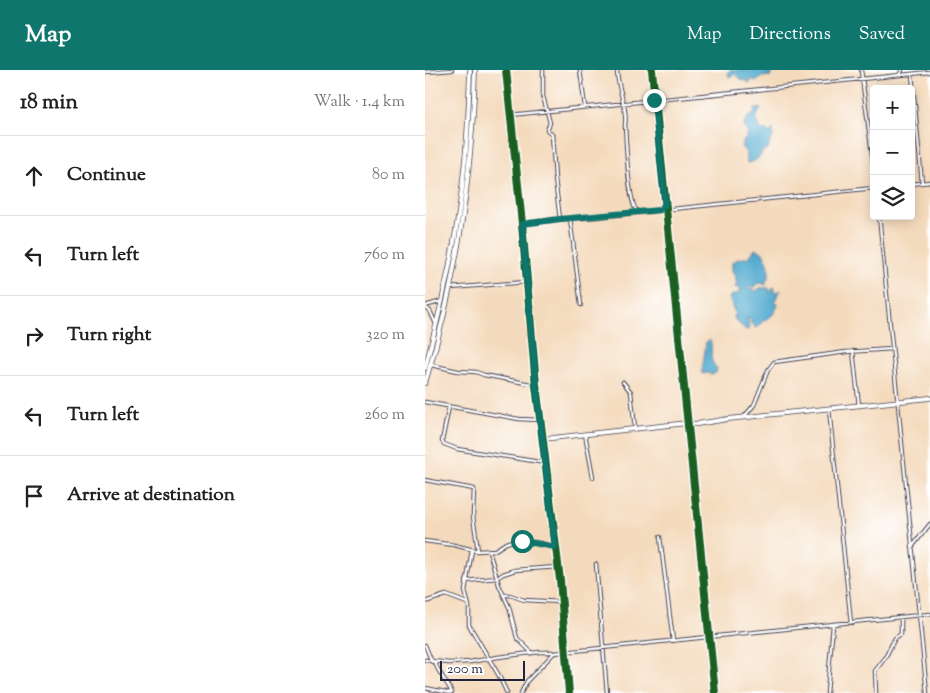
<!DOCTYPE html>
<meta charset="utf-8">
<style>
body{margin:0;font-family:"Sorts Mill Goudy",serif;background:#f2f2f2;color:#202124}
.controls{position:absolute;right:15px;top:15px;display:grid;overflow:hidden;border-radius:5px;box-shadow:0 2px 12px #0003}
.controls button{width:45px;height:45px;display:grid;place-items:center;padding:0;border:0;border-bottom:1px solid #e0e0e0;background:#fff;color:#202124;font:25px sans-serif}
.scale{position:absolute;left:15px;bottom:12px;width:85px;box-sizing:border-box;padding-left:5px;border:2px solid #22223b;border-top:0;font-size:14px;line-height:18px;white-space:nowrap;color:#22223b;-webkit-text-stroke:4px #fff;paint-order:stroke}
.stop{position:absolute;width:15px;height:15px;margin:-11px;border:4px solid #0f766e;border-radius:50%;background:#fff}
.stop.end{background:#0f766e;border-color:#fff;box-shadow:0 1px 5px #0008}
.list{margin:0;padding:0;list-style:none}
h2{display:flex;justify-content:space-between;align-items:center;height:65px;margin:0;padding:0 20px;font-size:21px}
h2 small{font-size:16px;font-weight:400;color:#757577}
.list li{display:grid;grid-template-columns:32px 1fr auto;gap:15px;align-items:center;box-sizing:border-box;height:80px;padding:0 20px;border-top:1px solid #e0e0e0}
.list b{display:block;font-size:19px;white-space:nowrap}
.list em{font-size:16px;font-style:normal;color:#757577}
.icon{flex:none;width:28px;height:28px;fill:none;stroke:currentColor;stroke-width:2;stroke-linecap:round;stroke-linejoin:round}
.map{position:relative;flex:none;width:505px;height:623px;overflow:hidden}
header{display:flex;align-items:center;gap:30px;box-sizing:border-box;height:70px;padding:0 25px;background:#0f766e;color:#fff}
header strong{font-size:24px}
nav{display:flex;gap:28px;margin-inline-start:auto;font-size:18px}
main{display:flex}
aside{flex:1;background:#fff}
.map>svg:first-child{display:block}
.water{fill:#4fa9cd;stroke:#386684}
.lines{fill:none;stroke-linecap:round;stroke-linejoin:round}
.street-casing{stroke:#423e4e;stroke-width:4.5}
.secondary-casing{stroke:#423e4e;stroke-width:5.5}
.primary-casing{stroke:#423e4e;stroke-width:5.5}
.street{stroke:#fff;stroke-width:2.5}
.secondary{stroke:#fff;stroke-width:4}
.primary{stroke:#fff;stroke-width:4}
.cycleway-casing{stroke:#fff;stroke-width:11}
.cycleway{stroke:#1b5e20;stroke-width:8}
.route{stroke:#0f766e;stroke-width:6}
</style>
<header>
<strong>Map</strong>
<nav><a>Map</a><a>Directions</a><a>Saved</a></nav>
</header>
<main>
<aside>
<h2>18 min<small>Walk · 1.4 km</small></h2>
<ul class="list">
<li><svg class="icon" aria-label="ahead" viewBox="0 0 24 24"><path d="M12 20V5M6 11l6-6 6 6"/></svg><div><b>Continue</b></div><em>80 m</em></li>
<li><svg class="icon" aria-label="left" viewBox="0 0 24 24"><path d="M17 20v-9H6M10 6l-5 5 5 5"/></svg><div><b>Turn left</b></div><em>760 m</em></li>
<li><svg class="icon" aria-label="right" viewBox="0 0 24 24"><path d="M7 20v-9h11M14 6l5 5-5 5"/></svg><div><b>Turn right</b></div><em>320 m</em></li>
<li><svg class="icon" aria-label="left" viewBox="0 0 24 24"><path d="M17 20v-9H6M10 6l-5 5 5 5"/></svg><div><b>Turn left</b></div><em>260 m</em></li>
<li><svg class="icon" aria-label="arrive" viewBox="0 0 24 24"><path d="M6 21V4h12l-3 4 3 4H6"/></svg><div><b>Arrive at destination</b></div></li>
</ul>
</aside>
<div class="map">
<svg width="505" height="623" viewBox="0 0 505 623">
<rect width="100%" height="100%" fill="#fff"/>
<filter id="ink" filterUnits="userSpaceOnUse"><feTurbulence type="fractalNoise" baseFrequency=".02" numOctaves="2"/><feDisplacementMap in="SourceGraphic" scale="10" xChannelSelector="R" yChannelSelector="G"/><feConvolveMatrix kernelMatrix="1 2 1 2 8 2 1 2 1" color-interpolation-filters="sRGB"/></filter>
<filter id="wash" filterUnits="userSpaceOnUse"><feTurbulence type="fractalNoise" baseFrequency=".0096" numOctaves="4" result="noise"/><feDisplacementMap in="SourceGraphic" scale="20" xChannelSelector="R" yChannelSelector="G"/><feGaussianBlur stdDeviation="1.12" result="paint"/><feColorMatrix in="noise" values="0 0 0 0 0 0 0 0 0 0 0 0 0 0 0 0 0 1.4 0 .05"/><feComposite in="paint" operator="in"/></filter>
<g filter="url(#wash)">
<rect width="100%" height="100%" fill="#f4dabc"/>
<path class="water" d="M 305,0 L 346,0 L 346,6 L 337,7 L 331,12 L 327,9 L 325,13 L 314,8 L 310,4 L 304,7 L 303,2 Z
M 336,38 L 331,48 L 336,60 L 346,62 L 348,59 L 348,68 L 346,68 L 343,80 L 338,80 C 336,88 330,92 322,93 L 321,83 L 316,76 L 323,64 L 319,55 L 320,51 L 322,51 L 323,47 L 329,44 L 330,39 Z
M 330,179 L 333,179 L 339,184 L 344,196 L 344,208 L 341,210 L 341,215 L 336,213 L 330,215 L 329,218 L 323,217 L 322,219 L 331,221 L 335,218 L 344,218 L 344,223 L 349,217 L 351,223 L 356,220 L 350,230 L 353,235 C 351,241 346,249 339,250 L 331,259 L 328,254 L 325,253 L 326,250 L 323,247 L 323,253 L 325,259 L 321,260 L 309,249 L 308,245 L 311,248 L 304,227 L 310,224 L 314,224 L 314,220 L 317,220 L 310,217 L 312,212 L 307,200 L 307,192 L 313,189 L 324,187 Z
M 285,270 C 289,281 282,290 292,298 L 291,303 L 286,305 L 283,303 L 278,304 L 277,302 L 281,272 Z"/>
</g>
<g filter="url(#ink)">
<g class="lines">
<defs>
<path id="street" d="M 81,0 L 97,154 L 111,315 L 135,510 L 144,623
M 118,0 L 118,26 L 125,53 L 122,60 L 127,64 L 130,109 L 135,149
M 155,0 L 160,37
M 192,0 C 192,18 203,38 200,55 C 201,71 203,133 212,141
M 227,0 L 290,623
M 436,0 L 449,99
M 0,2 L 27,0
M 487,4 L 497,113
M 474,5 L 477,0
M 85,45 L 505,2
M 486,114 L 505,112
M 454,146 L 502,623
M 145,148 L 156,235
M 97,154 L 135,149 L 171,147 L 449,118
M 25,218 L 101,212
M 0,236 L 17,231
M 0,237 L 5,241 L 11,254
M 428,281 L 434,336
M 6,295 L 33,301 L 51,302 L 59,305 L 111,315
M 198,312 L 206,322 L 210,358
M 0,332 L 94,349 L 115,350
M 24,337 L 17,371 L 19,374 L 32,379 L 121,393
M 404,339 L 426,553
M 319,347 L 329,335 L 343,300 L 349,292 L 421,282 L 467,279
M 160,364 L 168,407
M 0,410 L 49,419 L 48,446 L 53,481
M 235,467 L 248,571
M 0,471 L 29,475 L 53,481 L 70,480 L 81,473 L 90,470 L 114,473 L 130,477
M 487,477 L 505,454
M 47,480 L 40,521 L 44,536 L 44,555 L 73,604 L 82,623
M 64,481 L 74,515 L 84,537 L 92,568 L 107,583
M 171,494 L 182,623
M 41,511 L 72,508 L 78,504 L 90,500 L 133,497
M 79,525 L 85,525 L 99,530 L 136,532
M 0,532 L 21,525 L 42,533
M 0,575 L 7,592
M 0,590 L 24,593 L 45,592 L 73,587 L 115,582 L 127,582
M 10,592 C 13,604 23,612 27,623
M 0,618 L 26,623
M 96,623 L 102,611 L 129,583 L 505,544
M 402,623 L 408,555
M 451,623 L 450,601 L 460,588 L 470,568 L 476,564 L 476,547"/>
<path id="secondary" d="M 118,369 L 262,353 L 272,354 L 303,349 L 505,328"/>
<path id="primary" d="M 0,298 C 18,232 33,167 39,99 C 43,66 44,33 45,0
M 0,313 C 32,212 47,106 50,0"/>
</defs>
<use href="#street" class="street-casing"/>
<use href="#secondary" class="secondary-casing"/>
<use href="#primary" class="primary-casing"/>
<use href="#street" class="street"/>
<use href="#secondary" class="secondary"/>
<use href="#primary" class="primary"/>
<defs>
<path id="cycleway" d="M 81,0 L 97,154 L 111,315 L 135,510 L 144,623
M 227,0 L 290,623"/>
</defs>
<use href="#cycleway" class="cycleway-casing"/>
<use href="#cycleway" class="cycleway"/>
</g>
</g>
<g class="lines" filter="url(#ink)">
<path class="route" d="M 97,471 L 130,477 L 111,315 L 97,154 L 135,149 L 235,140 L 240,134 L 229,30"/>
</g>
</svg>
<div class="controls">
<button>+</button>
<button>−</button>
<button><svg class="icon" aria-label="layers" viewBox="0 0 24 24"><path d="M12 4l9 5-9 5-9-5zM3 14l9 5 9-5"/></svg></button>
</div>
<div class="scale">200 m</div>
<div class="stop" style="left:97px;top:471px"></div>
<div class="stop end" style="left:229px;top:30px"></div>
</div>
</main>
